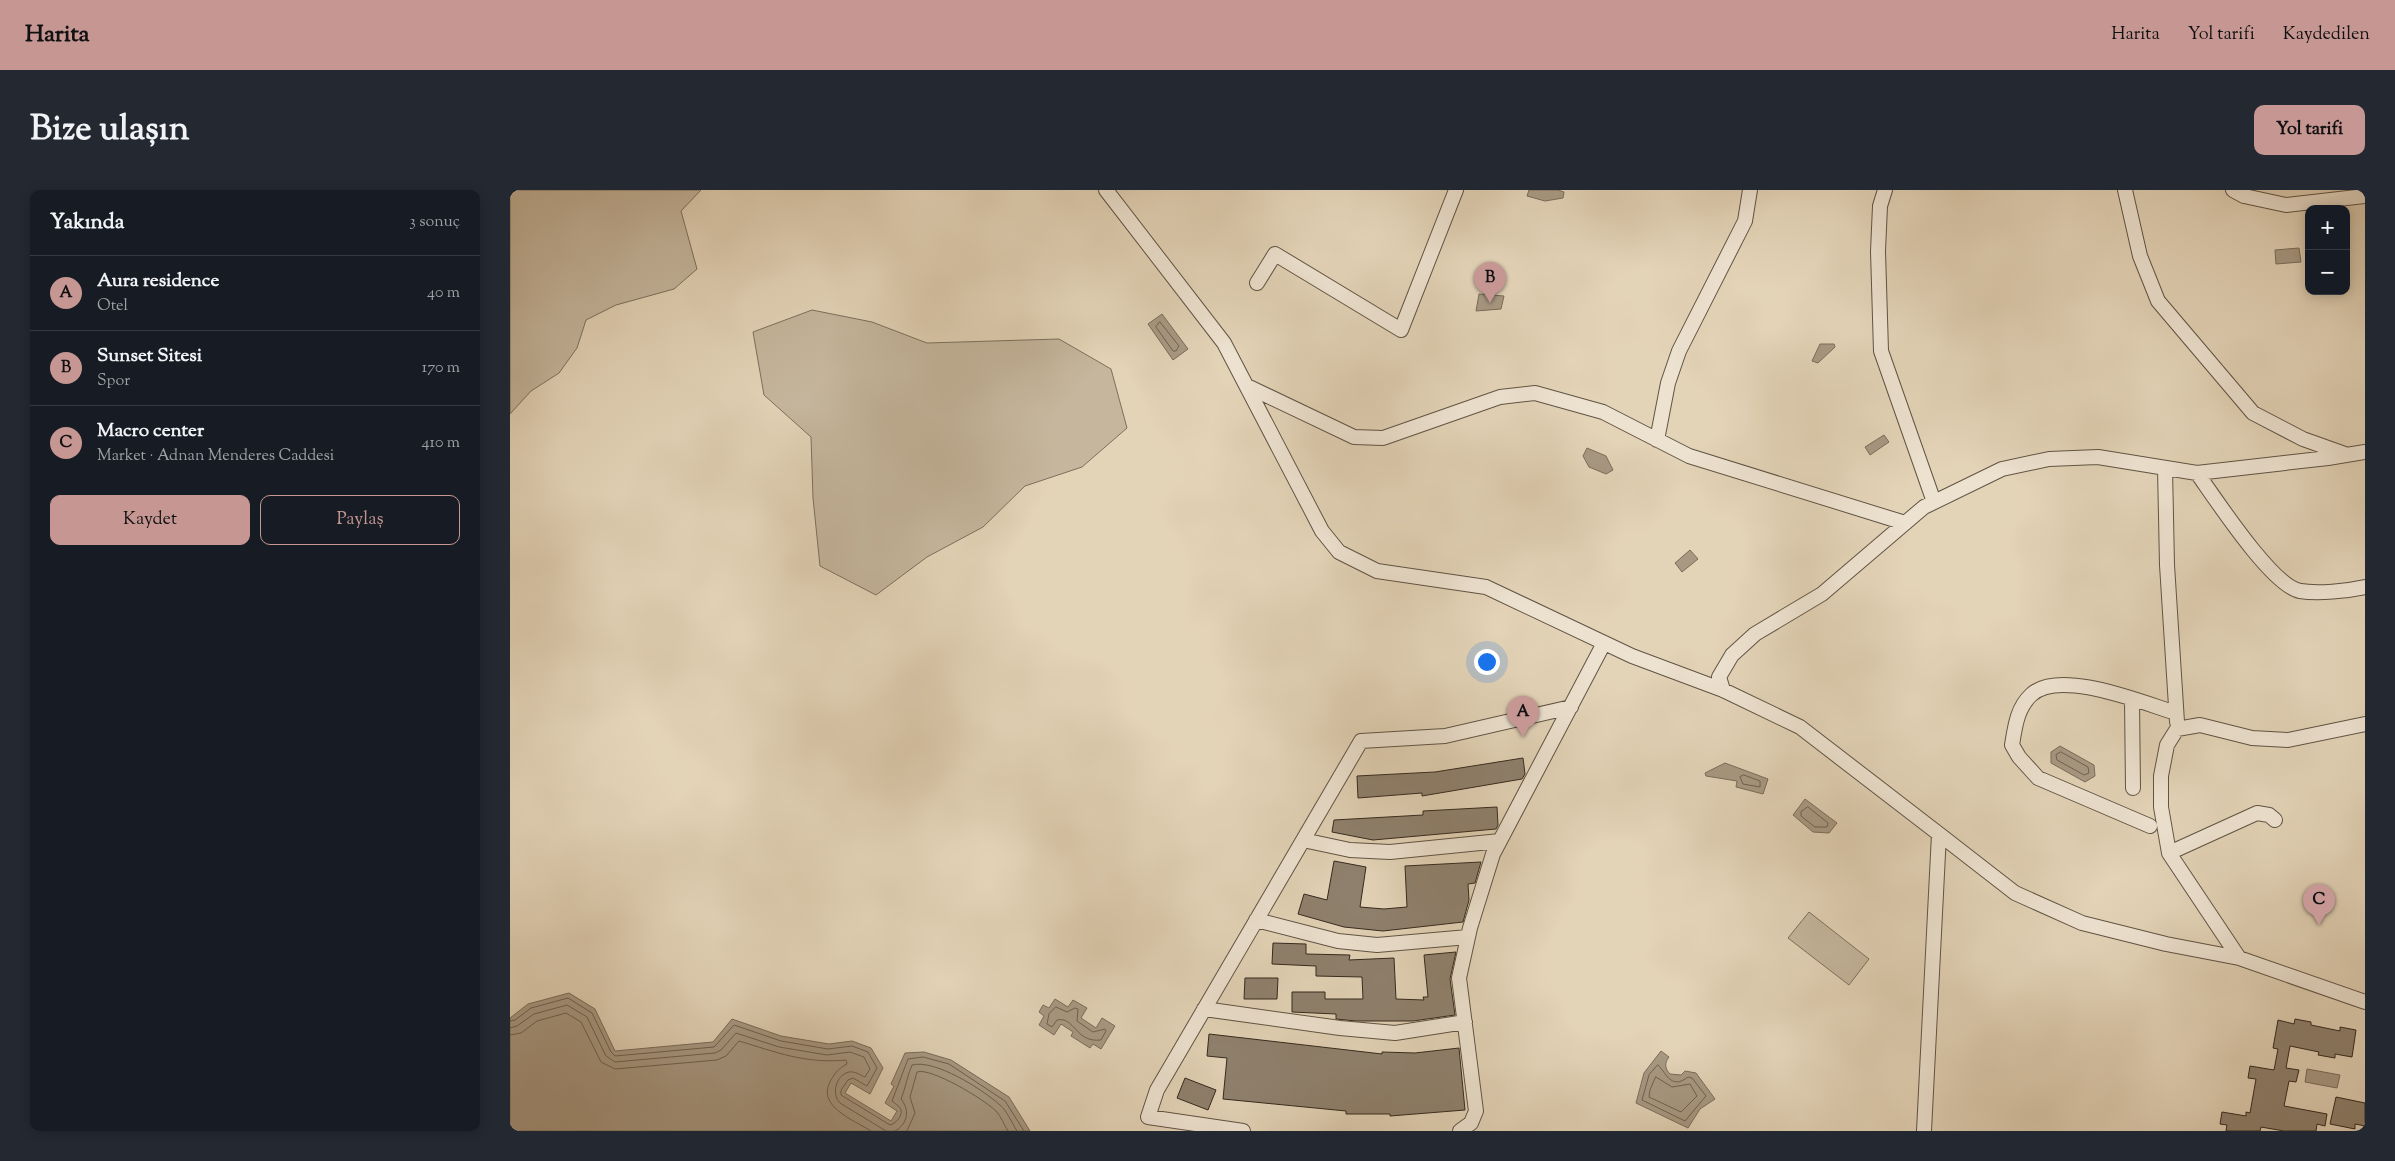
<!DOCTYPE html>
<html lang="tr">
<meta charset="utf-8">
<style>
body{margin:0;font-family:"Sorts Mill Goudy",serif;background:#242831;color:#f1f3f6}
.controls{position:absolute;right:15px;top:15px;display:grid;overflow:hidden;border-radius:10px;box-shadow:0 2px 12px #0003}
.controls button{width:45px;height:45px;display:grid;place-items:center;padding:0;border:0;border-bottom:1px solid #363941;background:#171b24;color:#f1f3f6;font:25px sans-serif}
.you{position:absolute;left:976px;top:471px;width:18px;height:18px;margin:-12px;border:4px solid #fff;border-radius:50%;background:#1a73e8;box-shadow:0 0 0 8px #1a73e833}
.badge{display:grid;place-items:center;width:32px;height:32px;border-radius:50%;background:#c59692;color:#111;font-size:16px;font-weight:700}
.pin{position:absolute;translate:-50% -41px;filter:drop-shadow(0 1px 2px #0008)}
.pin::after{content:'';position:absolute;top:26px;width:18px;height:15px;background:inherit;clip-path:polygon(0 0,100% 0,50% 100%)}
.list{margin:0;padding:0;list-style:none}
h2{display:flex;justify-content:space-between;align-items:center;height:65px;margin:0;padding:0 20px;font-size:21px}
h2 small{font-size:16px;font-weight:400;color:#9ea1a6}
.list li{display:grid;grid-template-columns:32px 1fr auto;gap:15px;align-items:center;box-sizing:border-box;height:75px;padding:0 20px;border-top:1px solid #363941}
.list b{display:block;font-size:19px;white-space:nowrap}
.list p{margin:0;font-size:16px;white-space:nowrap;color:#9ea1a6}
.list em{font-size:16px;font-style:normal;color:#9ea1a6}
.actions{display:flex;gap:10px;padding:15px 20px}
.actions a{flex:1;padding:11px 0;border:1px solid #c59692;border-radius:10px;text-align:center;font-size:18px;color:#c59692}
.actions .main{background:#c59692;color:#111}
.map{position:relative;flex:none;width:1855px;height:941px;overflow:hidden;border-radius:10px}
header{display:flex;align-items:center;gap:30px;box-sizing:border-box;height:70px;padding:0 25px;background:#c59692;color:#111}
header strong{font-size:24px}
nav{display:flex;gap:28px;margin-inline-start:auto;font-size:18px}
.intro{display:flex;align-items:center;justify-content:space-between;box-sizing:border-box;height:120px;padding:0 30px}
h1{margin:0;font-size:35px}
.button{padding:12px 22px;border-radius:10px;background:#c59692;color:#111;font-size:18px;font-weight:700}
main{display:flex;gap:30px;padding:0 30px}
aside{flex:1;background:#171b24;border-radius:10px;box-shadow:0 2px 12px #0003}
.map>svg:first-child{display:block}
.green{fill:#c5b69d;stroke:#7c705e}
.water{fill:#a89983;stroke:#7a6c5b}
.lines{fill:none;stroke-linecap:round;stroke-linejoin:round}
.shore{stroke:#6e6150;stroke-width:1}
.building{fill:#8f816e;stroke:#34291e}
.minor-casing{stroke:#605444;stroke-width:16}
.minor{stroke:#ede2d0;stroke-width:14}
</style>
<header>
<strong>Harita</strong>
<nav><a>Harita</a><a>Yol tarifi</a><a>Kaydedilen</a></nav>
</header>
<div class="intro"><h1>Bize ulaşın</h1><a class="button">Yol tarifi</a></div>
<main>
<aside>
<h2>Yakında<small>3 sonuç</small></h2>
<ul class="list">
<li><span class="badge">A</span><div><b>Aura residence</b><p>Otel</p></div><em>40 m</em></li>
<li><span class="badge">B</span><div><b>Sunset Sitesi</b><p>Spor</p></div><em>170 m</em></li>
<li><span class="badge">C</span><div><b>Macro center</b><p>Market · Adnan Menderes Caddesi</p></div><em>410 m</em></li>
</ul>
<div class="actions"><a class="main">Kaydet</a><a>Paylaş</a></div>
</aside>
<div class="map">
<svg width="1855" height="941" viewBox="0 0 1855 941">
<rect width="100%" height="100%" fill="#e3d3b7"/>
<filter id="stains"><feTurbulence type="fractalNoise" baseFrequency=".004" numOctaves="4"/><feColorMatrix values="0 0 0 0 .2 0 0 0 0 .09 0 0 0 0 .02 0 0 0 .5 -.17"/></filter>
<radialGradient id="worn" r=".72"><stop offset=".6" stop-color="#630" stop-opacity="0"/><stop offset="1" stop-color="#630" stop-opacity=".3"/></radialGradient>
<path class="green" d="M 0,0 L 191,0 L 171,21 L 187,79 L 164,99 L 106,115 L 76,130 L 67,158 L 49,183 L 21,201 L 0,224 Z
M 302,120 L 362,132 L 417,153 L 549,149 L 601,179 L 617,238 L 572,277 L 515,296 L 473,337 L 417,367 L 366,405 L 310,376 L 303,308 L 301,247 L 254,205 L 243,142 Z
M 1299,722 L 1359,769 L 1339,795 L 1278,748 Z"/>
<path class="water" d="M 1019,0 L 1048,0 L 1054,2 L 1053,8 L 1035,11 L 1017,6 Z
M 1789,58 L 1791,72 L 1766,74 L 1765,60 Z
M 969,104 L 994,106 L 991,119 L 966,121 Z
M 652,124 L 678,159 L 663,170 L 638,134 Z
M 1310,154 L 1324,154 L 1325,157 L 1308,173 L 1302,171 Z
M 1374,245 L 1379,252 L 1360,265 L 1355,257 Z
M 1077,258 L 1096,266 L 1103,280 L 1096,284 L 1079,277 L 1073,266 Z
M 1180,360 L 1188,369 L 1172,382 L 1165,373 Z
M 1550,556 L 1584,575 L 1585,586 L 1575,592 L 1541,573 L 1541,562 Z
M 1215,573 L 1258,589 L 1253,604 L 1226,597 L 1227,591 L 1196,586 L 1195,583 Z
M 1295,609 L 1327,633 L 1319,643 L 1303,642 L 1283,625 Z
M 59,803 L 85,819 L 105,861 L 203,852 L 222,829 L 271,846 L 319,854 L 342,851 L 361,858 L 373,878 L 360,904 L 341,893 L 335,903 L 381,931 L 387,921 L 375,913 L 384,896 L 381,894 L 395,863 L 414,862 L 441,870 L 499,907 L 520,941 L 0,941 L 0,828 L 18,814 Z
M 545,809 L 558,817 L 563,810 L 577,818 L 571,828 L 586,838 L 592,828 L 605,836 L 591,859 L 583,854 L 580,858 L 561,846 L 563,842 L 551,834 L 544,845 L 529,835 L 534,826 L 529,822 L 533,815 L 539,818 Z
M 1151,861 L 1159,867 C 1154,873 1155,879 1160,884 L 1171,885 L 1175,881 L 1186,883 L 1205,909 L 1190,919 L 1178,938 L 1126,913 L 1134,883 Z
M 1797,879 L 1830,885 L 1827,898 L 1795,892 Z"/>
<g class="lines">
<path class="shore" d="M 650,132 L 669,156 L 666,161 L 663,161 L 646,137 Z
M 1551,562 L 1578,577 L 1579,583 L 1574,585 L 1547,570 L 1546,565 Z
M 1234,585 L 1250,591 L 1250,597 L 1233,594 L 1230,587 Z
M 1298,617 L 1318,633 L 1317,637 L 1305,637 L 1291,626 L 1291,622 Z
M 546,817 L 557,822 L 565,818 L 568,819 L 567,831 L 583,842 L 595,839 L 596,841 L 591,850 C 565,853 565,826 547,830 L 542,837 L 537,834 L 539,824 Z
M 0,831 L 5,830 L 21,818 L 58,808 L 82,823 L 101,862 L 105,866 L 204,857 L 224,835 L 271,851 L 318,859 L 342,856 L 358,862 L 367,878 L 357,896 L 343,888 L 338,890 L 331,900 L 331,905 L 380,935 C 385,934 393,926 391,920 C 390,916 384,913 382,911 L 398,869 L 413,867 L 439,874 L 495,911 L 514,941
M 0,838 L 7,836 L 24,824 L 57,815 L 77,827 L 96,866 L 105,872 L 205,863 L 211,860 L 226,843 L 269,857 L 317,865 L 340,862 L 354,867 L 360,879 L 355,887 C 350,885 345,881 339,882 C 326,885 321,904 330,913 L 376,941
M 0,845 L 11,843 L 27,831 L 56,823 L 71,832 L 91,872 L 105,879 L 207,870 L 216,866 L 229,851 C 266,862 295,874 336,870 L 337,874 C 329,878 325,883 321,890 C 305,916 344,930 361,941
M 1148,875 C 1157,884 1161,900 1178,887 L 1182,888 L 1196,906 L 1175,931 L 1132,910 L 1139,885 Z
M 1146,887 L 1162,897 L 1180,894 L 1187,906 L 1171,922 L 1139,907 L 1140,900 Z
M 385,941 C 398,934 400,920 391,909 C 396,897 397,886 402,875 C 425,869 472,899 490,915 C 497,921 502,933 507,941
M 397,941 L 405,923 L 400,907 L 407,882 C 421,877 475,910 486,921 C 491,926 494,935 498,941"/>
</g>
<path class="building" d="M 1013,568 L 1015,584 L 1012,589 L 912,606 L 912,603 L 848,608 L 847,586 L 925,582 Z
M 987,617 L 988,635 L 986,639 L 863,650 L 822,642 L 824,630 L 913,625 L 913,621 Z
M 824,671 L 856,677 L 850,717 L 874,719 L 897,717 L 895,676 L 971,672 L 965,693 L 958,694 L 959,710 L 953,732 L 873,741 L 834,737 L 788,724 L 794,704 L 817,710 Z
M 763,753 L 796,754 L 796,764 L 840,765 L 839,770 L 884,768 L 886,809 L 914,810 L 913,807 L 918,807 L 914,765 L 946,762 L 940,789 L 945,825 L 903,831 L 846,831 L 826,829 L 826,824 L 782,822 L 782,802 L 815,802 L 815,809 L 853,809 L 852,787 L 806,786 L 806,776 L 762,774 Z
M 735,788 L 768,788 L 767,809 L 734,809 Z
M 1785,829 L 1801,832 L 1801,835 L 1830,841 L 1830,837 L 1846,840 L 1842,867 L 1825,864 L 1825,868 L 1808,865 L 1809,862 L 1780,856 L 1776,878 L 1789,880 L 1786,892 L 1779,891 L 1774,916 L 1817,924 L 1815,936 L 1807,934 L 1806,941 L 1774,941 L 1751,937 L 1750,941 L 1716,941 L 1717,935 L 1710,934 L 1712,922 L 1736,926 L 1736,922 L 1740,923 L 1746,889 L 1738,888 L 1740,876 L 1764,880 L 1768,859 L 1763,858 L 1768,830 L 1784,834 Z
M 699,844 L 872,864 L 872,862 L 905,863 L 949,858 L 955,920 L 880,926 L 880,924 L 836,924 L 836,921 L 713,909 L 717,868 L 697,866 Z
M 675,888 L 706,900 L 698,920 L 667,908 Z
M 1826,907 L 1855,913 L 1855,936 L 1845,934 L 1845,939 L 1820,934 Z"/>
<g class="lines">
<defs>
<path id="minor" d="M 596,0 L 714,153 L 812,341 L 829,362 L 867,381 L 976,397 L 1122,466 L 1213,500 L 1290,537 L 1429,644 L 1414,941
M 1375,0 L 1370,16 L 1368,61 L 1371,161 L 1424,312
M 1615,0 L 1630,66 L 1648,111 L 1743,223 L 1793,249 L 1835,264
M 1723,0 L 1734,6 L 1776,15 L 1855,6
M 747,93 L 765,64 L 891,140 L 946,0
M 737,196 L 844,247 L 873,248 L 990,207 L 1025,203 L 1093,222 L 1179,266 L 1395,333
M 1147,250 L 1158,193 L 1169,161 L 1235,31 L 1240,0
M 1655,278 L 1657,375 L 1667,532
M 1687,283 C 1705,308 1762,396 1790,401 C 1808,404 1837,401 1855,397
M 1213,500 L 1209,487 L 1222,465 L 1245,444 L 1312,404 L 1414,317 L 1492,279 L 1539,269 L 1588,267 L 1687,283 L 1818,268 L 1855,262
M 1622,510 L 1623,598
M 1640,636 L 1528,588 L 1509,567 L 1502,555 C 1505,537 1507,518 1521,505 C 1549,478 1633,513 1666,523
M 1429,644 L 1505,703 L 1572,733 L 1656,754 L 1729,768 L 1855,812
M 793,650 L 840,660 L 880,662 L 990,651
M 1659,663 L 1747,623 L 1759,625 L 1765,630
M 746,730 L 828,751 L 867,755 L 958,747
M 1729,768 L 1659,663 L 1651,617 L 1651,586 L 1657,555 L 1667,539 L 1690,535 L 1742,548 L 1778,550 L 1855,534
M 694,819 L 830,838 L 885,843 L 955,832
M 733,941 L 638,927 L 647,900 L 851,551 L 935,546 L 1061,517
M 950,941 L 961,933 L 966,921 L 949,788 L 960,738 L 983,664 L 1094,453"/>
</defs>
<use href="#minor" class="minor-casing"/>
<use href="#minor" class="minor"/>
</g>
<rect width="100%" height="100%" filter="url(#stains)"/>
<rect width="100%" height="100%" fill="url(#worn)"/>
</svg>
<div class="controls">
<button>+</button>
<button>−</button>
</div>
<div class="you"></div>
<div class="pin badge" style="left:1013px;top:547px">A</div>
<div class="pin badge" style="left:980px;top:113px">B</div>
<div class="pin badge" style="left:1809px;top:735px">C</div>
</div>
</main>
